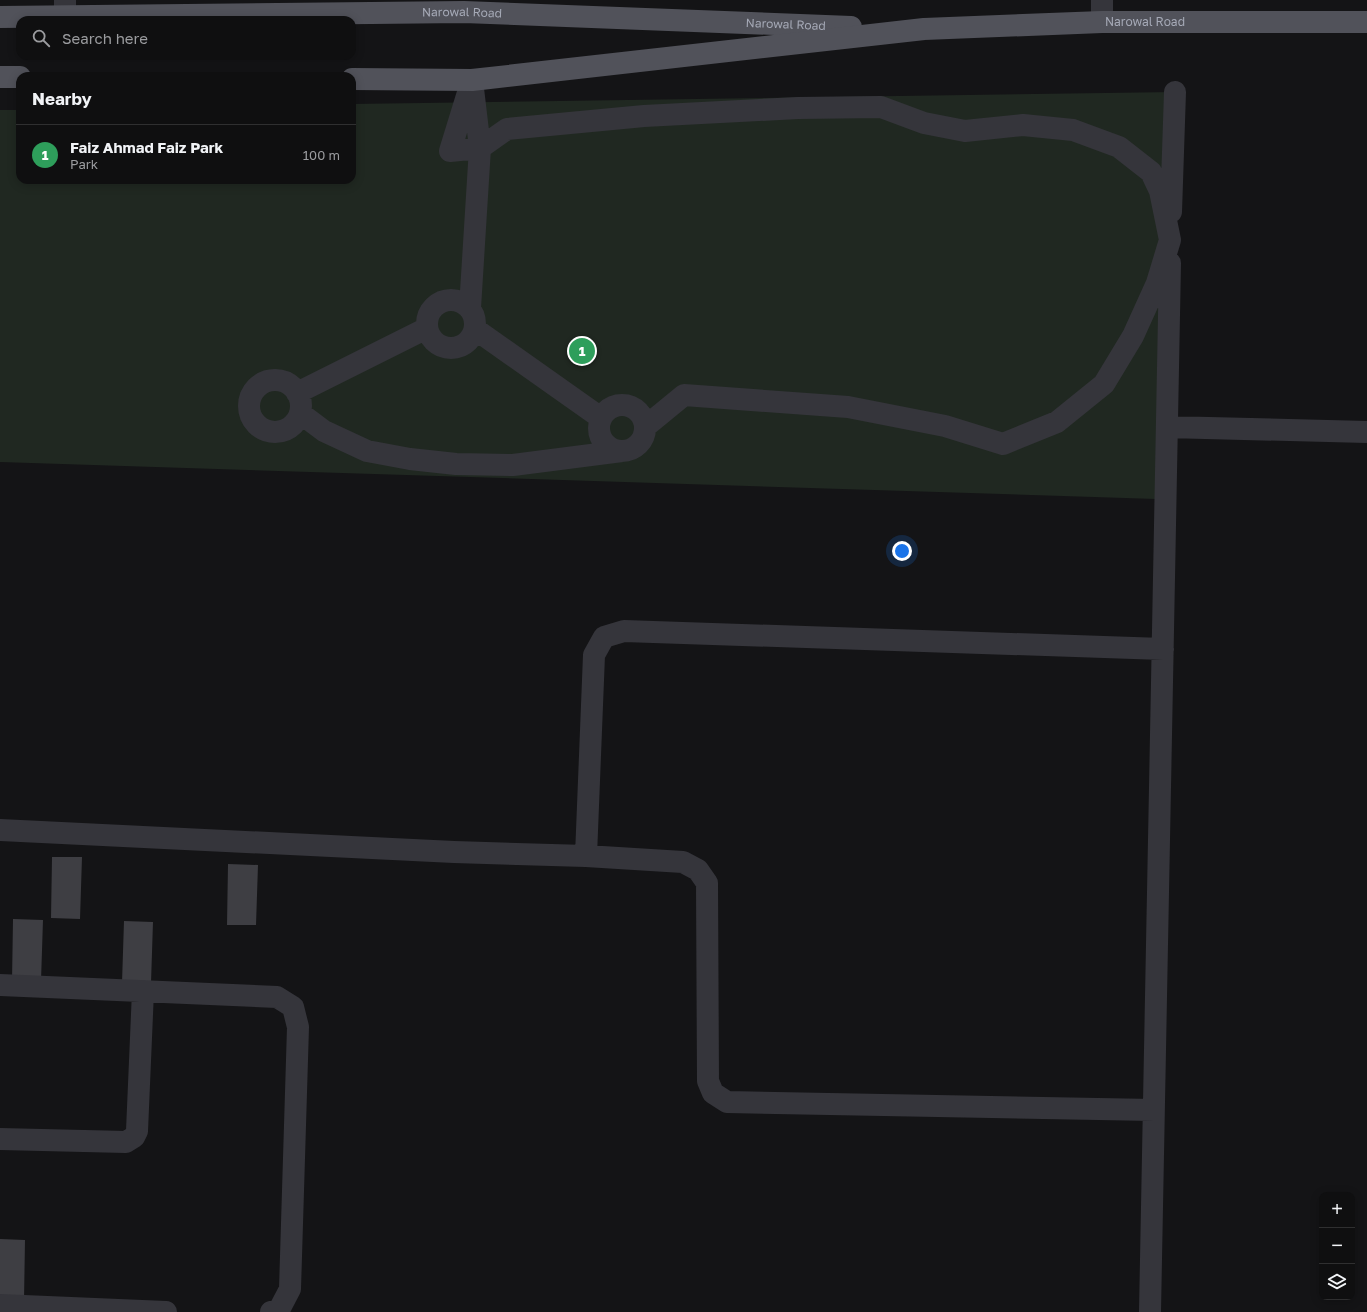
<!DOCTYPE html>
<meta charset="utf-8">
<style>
body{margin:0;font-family:"Golos Text",sans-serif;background:#1d1d1e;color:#f1f3f6}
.controls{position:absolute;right:12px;bottom:12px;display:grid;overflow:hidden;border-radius:8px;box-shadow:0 2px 10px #0003}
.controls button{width:36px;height:36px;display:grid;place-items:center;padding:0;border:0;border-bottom:1px solid #2f2f30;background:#0f0f10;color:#f1f3f6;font:20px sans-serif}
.you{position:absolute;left:902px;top:551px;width:14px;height:14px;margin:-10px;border:3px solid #fff;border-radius:50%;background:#1a73e8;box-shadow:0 0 0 6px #1a73e833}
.badge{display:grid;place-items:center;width:26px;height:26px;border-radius:50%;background:#f4be2d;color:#fff;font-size:13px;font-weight:700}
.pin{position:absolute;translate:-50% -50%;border:2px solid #fff;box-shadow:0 1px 4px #0006}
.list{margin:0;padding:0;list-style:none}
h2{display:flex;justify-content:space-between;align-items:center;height:52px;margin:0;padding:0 16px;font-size:17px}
h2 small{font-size:13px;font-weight:400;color:#9b9c9f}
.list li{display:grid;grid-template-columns:26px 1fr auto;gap:12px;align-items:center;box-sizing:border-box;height:60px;padding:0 16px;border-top:1px solid #2f2f30}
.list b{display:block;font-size:15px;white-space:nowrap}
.list p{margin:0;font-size:13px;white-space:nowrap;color:#9b9c9f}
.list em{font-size:13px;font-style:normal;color:#9b9c9f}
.icon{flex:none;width:22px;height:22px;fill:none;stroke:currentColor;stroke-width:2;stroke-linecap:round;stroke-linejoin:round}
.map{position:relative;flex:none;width:1367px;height:1312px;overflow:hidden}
.search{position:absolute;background:#0f0f10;box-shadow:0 2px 10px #0003;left:16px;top:16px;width:340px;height:44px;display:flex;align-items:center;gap:10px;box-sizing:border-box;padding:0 14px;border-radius:12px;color:#9b9c9f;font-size:15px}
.panel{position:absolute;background:#0f0f10;box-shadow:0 2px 10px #0003;left:16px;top:72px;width:340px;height:112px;border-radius:12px}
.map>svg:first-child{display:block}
.green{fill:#202821}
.building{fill:#3e3e43}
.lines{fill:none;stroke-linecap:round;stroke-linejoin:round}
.minor{stroke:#35353b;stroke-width:22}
.major{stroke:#51525a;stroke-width:22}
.labels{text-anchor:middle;stroke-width:4;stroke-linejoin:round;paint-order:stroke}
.street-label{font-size:12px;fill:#a5a9b6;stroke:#0f0f10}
</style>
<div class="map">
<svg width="1367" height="1312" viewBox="0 0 1367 1312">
<rect width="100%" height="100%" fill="#141416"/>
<path class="green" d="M 1175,92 L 1156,499 L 0,462 L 0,110 L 20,110 L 20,180 L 352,180 L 352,104 Z"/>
<path class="building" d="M 52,857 L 82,857 L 80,919 L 51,918 Z
M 228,864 L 258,865 L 256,925 L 227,925 Z
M 13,919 L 43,920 L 41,981 L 12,981 Z
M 124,921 L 153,922 L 151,983 L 122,983 Z
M 0,1239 L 25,1240 L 24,1301 L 0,1300 Z"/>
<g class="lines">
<path class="minor" d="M 65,0 L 65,17
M 1102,0 L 1102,22
M 472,80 L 480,148 L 507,129 L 644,116 L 798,108 L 881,107 L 924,123 L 965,131 L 1023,125 L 1073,130 L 1119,147 L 1151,172 L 1160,191 L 1170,240 L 1157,283 L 1133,336 L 1104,384 L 1057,422 L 1003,444 L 945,426 L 848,407 L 684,395 L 645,427
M 470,86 L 450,151 L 480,148 L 470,308
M 1171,212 L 1175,92
M427 324a24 24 0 1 1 48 0a24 24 0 1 1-48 0Z
M 475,329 L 601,418
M249 406a26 26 0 1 1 52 0a26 26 0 1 1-52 0Z
M 297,393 L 427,328
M599 428a23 23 0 1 1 46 0a23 23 0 1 1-46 0Z
M 300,413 L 324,431 L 367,451 L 410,459 L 456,464 L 513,465 L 622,451
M 1167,427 L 1367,432
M 0,830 L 454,852 L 586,856 L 683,862 L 698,870 L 707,883 L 708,1081 L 713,1093 L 727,1102 L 1153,1110
M 586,856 L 594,655 L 604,637 L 624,631 L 1163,649
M 0,985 L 277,997 L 293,1007 L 298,1027 L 290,1289 L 279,1310 L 271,1312
M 0,1139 L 126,1142 L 134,1137 L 137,1131 L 143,991
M 0,1305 L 166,1312
M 1150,1312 L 1170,263"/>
<g class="major">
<path id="s1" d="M 0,17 L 464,12 L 851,27"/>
<path d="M 0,77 L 20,77"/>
<path id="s2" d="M 352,79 L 472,80 L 924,29 L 1102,22 L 1367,22"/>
</g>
</g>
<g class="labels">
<g class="street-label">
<text dy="4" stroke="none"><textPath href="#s1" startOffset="462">Narowal Road</textPath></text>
<text dy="4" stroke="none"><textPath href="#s2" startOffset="796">Narowal Road</textPath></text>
<text dy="4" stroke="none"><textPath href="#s1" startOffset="786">Narowal Road</textPath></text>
</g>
</g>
</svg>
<div class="controls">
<button>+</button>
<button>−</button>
<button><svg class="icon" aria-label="layers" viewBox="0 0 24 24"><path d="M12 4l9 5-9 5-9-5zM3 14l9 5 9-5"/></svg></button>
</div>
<div class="you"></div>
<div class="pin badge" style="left:582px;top:351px;background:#2e9e5b">1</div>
<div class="search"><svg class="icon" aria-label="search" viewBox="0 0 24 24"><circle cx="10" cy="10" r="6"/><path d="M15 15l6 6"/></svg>Search here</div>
<section class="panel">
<h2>Nearby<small></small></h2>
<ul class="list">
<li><span class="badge" style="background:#2e9e5b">1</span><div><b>Faiz Ahmad Faiz Park</b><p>Park</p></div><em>100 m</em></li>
</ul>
</section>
</div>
